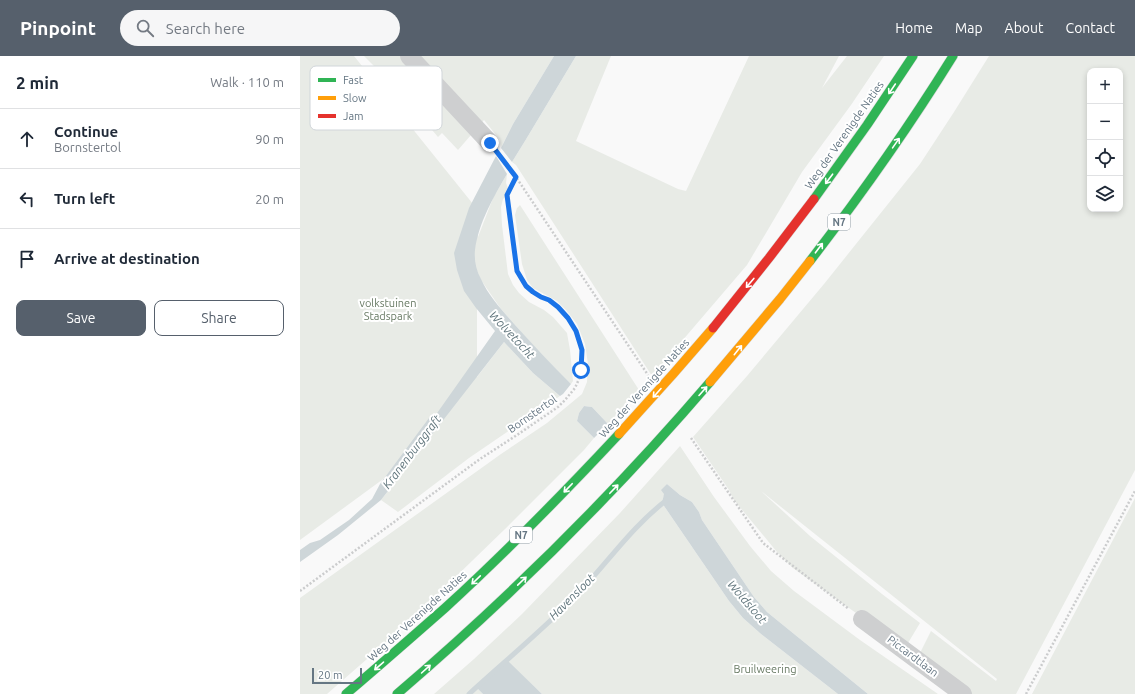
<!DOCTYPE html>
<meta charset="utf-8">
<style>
body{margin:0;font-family:Ubuntu,sans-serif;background:#f6f6f7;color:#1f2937}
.controls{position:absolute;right:12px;top:12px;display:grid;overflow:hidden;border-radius:8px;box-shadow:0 2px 6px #0003}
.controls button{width:36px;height:36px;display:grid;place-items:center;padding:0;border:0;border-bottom:1px solid #e0e1e3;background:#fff;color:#1f2937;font:20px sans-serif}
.scale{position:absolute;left:12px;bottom:10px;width:50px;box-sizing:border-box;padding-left:4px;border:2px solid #657683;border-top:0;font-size:11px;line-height:14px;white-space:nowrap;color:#657683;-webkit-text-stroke:3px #fff;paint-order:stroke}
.stop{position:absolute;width:12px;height:12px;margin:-9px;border:3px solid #1a73e8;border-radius:50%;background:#fff}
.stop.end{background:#1a73e8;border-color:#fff;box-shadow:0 1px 4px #0008}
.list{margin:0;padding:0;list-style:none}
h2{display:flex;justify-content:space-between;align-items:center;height:52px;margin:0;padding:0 16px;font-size:17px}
h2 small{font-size:13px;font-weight:400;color:#747a83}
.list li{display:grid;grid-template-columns:26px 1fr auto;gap:12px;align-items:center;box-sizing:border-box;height:60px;padding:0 16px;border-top:1px solid #e0e1e3}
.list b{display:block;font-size:15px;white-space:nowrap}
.list p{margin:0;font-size:13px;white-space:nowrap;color:#747a83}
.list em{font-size:13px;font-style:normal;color:#747a83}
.actions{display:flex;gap:8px;padding:12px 16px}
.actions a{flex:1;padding:9px 0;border:1px solid #56606c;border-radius:8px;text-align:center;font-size:14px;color:#56606c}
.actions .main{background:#56606c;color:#fff}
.icon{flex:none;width:22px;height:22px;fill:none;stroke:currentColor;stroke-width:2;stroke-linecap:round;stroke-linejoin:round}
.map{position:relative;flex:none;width:835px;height:638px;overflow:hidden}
header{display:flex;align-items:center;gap:24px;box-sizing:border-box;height:56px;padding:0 20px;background:#56606c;color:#fff}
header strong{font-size:19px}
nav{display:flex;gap:22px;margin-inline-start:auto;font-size:14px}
.search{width:280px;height:36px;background:#f6f6f7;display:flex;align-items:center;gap:10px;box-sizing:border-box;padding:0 14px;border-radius:22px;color:#747a83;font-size:15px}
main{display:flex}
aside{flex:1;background:#fff}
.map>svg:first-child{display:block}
.green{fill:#e8ebe6;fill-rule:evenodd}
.water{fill:#ced6d9}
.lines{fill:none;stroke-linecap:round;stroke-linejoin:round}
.stream{stroke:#ced6d9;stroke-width:5}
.fast-casing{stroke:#d5d6d6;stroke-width:10}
.slow-casing{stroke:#d5d6d6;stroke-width:10}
.jam-casing{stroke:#d5d6d6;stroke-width:10}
.path{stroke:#cbcccd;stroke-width:2.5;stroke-dasharray:2 2;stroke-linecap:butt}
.street{stroke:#cecfd0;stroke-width:18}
.fast{stroke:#30b455;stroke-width:9}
.slow{stroke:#ff9f0a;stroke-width:9}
.jam{stroke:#e5322d;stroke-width:9}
.oneway{stroke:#fff}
.route{stroke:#1a73e8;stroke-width:5}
.labels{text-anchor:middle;stroke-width:4;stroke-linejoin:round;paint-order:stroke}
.shield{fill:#fff;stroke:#939fa8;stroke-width:1}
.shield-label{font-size:10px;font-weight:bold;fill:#657683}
.street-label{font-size:11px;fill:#657683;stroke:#fff}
.park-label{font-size:11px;fill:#687a64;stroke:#fff}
.water-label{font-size:12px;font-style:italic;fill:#60757c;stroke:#fff}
.key{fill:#fff;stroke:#d1d6da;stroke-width:1}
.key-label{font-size:11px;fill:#657683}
</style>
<header>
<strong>Pinpoint</strong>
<div class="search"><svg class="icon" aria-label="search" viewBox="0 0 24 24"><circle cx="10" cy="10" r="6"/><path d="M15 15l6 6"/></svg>Search here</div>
<nav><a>Home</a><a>Map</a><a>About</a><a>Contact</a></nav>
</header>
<main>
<aside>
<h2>2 min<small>Walk · 110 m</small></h2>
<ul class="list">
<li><svg class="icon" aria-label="ahead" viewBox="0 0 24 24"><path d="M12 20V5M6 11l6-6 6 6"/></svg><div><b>Continue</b><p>Bornstertol</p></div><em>90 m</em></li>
<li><svg class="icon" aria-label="left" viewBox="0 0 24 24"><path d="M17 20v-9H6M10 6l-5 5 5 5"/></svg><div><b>Turn left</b></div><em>20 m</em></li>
<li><svg class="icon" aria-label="arrive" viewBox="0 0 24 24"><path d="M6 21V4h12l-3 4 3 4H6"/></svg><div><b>Arrive at destination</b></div></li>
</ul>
<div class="actions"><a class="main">Save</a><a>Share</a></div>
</aside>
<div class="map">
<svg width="835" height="638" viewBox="0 0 835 638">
<rect width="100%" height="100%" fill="#f9f9f9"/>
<path class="green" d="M 0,0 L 54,0 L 177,153 L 178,181 L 193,142 L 207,118 L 206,127 L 209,135 L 208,138 L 203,143 L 201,151 L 202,169 L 208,218 L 213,229 L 219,237 L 229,246 L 244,254 L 253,261 L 267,277 L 270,294 L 273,325 L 271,328 L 241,298 L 201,253 L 181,224 L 177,215 L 177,321 L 204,286 L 233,317 L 260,340 L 169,402 L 98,456 L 81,444 L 116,399 L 0,484 Z
M 64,0 L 254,0 L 213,68 L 201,92 L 200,84 L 184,64 L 158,94 L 142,77 L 138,81 L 99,35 Z
M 276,0 L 311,0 L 276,85 L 378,133 L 386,135 L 449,0 L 539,0 L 522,32 L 547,0 L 584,0 L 551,49 L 502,116 L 447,209 L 352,320 L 216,109 L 212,106 L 225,85 Z
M 689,0 L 835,0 L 835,414 L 716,638 L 671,638 L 618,601 L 631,575 L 696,625 L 697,623 L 461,435 L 510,480 L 582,538 L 620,567 L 605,592 L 493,512 L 477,496 L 434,444 L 429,434 L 393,381 L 447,320 L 524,228 L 620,108 L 654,56 ZM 790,15 L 820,15 L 820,153 L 790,153 Z
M 220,149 L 339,334 L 308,368 L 292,351 L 284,350 L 279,357 L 277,365 L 294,382 L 284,394 L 205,473 L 107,568 L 27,638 L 0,638 L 0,542 L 201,398 L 247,367 L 282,338 L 287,326 L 288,308 L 285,288 L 277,268 L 266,254 L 257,245 L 233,232 L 227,224 L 222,208 L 215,159 L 217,152 Z
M 380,390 L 414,441 L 450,490 L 471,515 L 494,535 L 560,584 L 638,638 L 568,638 L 467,556 L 454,541 L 402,464 L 399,456 L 392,446 L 380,439 L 367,428 L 362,447 L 429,545 L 443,562 L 461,578 L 538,638 L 242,638 L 206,604 L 176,631 L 183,638 L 134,638 L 174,603 L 222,558 L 320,457 Z
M 835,442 L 835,638 L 732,638 Z"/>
<path class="water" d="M 254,0 L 276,0 L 225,85 L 212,106 L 201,92 L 213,68 Z
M 196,100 L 207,118 C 194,140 178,168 175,194 C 174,204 176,214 181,223 C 189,241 203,255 216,270 C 234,290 252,309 271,328 L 263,338 L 260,340 L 233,317 L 204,286 L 81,444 L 38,479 L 0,506 L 0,494 L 10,487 L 20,484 L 49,464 L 72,443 L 80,428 L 132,358 L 135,360 L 195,275 L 176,252 L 164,235 L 157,214 L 154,197 L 169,152 Z
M 284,350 L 292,351 L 308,368 L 294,382 L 277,365 L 279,357 Z
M 367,428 L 380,439 L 392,446 L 399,456 L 402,464 L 454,541 L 467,556 L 568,638 L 538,638 L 461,578 L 443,562 L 429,545 L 362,447 L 364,438 L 361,434 Z
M 206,604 L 207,604 L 242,638 L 183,638 L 176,631 Z"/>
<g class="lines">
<path class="stream" d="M 169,638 C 204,606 240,576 274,542 C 306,509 331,471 368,443"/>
<defs>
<path id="fast" d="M 514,143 L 567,69 L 613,0
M 510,205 C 561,139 609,71 653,0
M 46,638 C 79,610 112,581 145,552 C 205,497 263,438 319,378
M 97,638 C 209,542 314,438 410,326"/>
<path id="slow" d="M 410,326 L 480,243 L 510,205
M 319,378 L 374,317 L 413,272"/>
<path id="jam" d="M 413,272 L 469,202 L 514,143"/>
</defs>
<use href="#fast" class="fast-casing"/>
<use href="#slow" class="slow-casing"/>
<use href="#jam" class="jam-casing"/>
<path class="path" d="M 200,100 L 216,121 L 348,319
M 391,382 L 463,487 L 549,553
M 0,535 L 180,403 L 217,379 L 258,351 L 265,344 L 275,332 L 279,323 L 281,314 L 282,304 L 280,284 L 276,275 L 268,262 L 258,251 L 249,244 L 241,241 L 233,236 L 226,230 L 217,215 L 207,139 L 216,121
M 726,638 L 835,435"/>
<path class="street" d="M 109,0 L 190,87
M 562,563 L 663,638"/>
<use href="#fast" class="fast"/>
<use href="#slow" class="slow"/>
<use href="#jam" class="jam"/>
</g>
<defs><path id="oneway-shaft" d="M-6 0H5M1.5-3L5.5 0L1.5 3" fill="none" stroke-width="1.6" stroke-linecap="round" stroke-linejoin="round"/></defs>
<g class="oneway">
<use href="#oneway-shaft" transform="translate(592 33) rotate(124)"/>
<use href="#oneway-shaft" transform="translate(596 87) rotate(-55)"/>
<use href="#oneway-shaft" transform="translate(529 123) rotate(127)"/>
<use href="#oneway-shaft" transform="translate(519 192) rotate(-53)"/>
<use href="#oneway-shaft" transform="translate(450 227) rotate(130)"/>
<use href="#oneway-shaft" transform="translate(438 294) rotate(-51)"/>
<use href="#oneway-shaft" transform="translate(403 335) rotate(-48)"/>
<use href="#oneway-shaft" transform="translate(357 337) rotate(132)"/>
<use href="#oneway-shaft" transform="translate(268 432) rotate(134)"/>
<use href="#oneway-shaft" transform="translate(314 433) rotate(-46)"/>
<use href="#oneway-shaft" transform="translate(176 524) rotate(136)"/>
<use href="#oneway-shaft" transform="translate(222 525) rotate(-44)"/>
<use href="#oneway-shaft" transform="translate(79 610) rotate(139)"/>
<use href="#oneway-shaft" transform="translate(126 613) rotate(-42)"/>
</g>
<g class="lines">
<path class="route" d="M 190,87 L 216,121 L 207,139 L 217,215 L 226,230 L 233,236 L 241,241 L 249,244 L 258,251 L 268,262 L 276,275 L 282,294 L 281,314"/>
</g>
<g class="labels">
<g class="shield">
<rect x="528" y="158" width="22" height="16" rx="3"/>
<rect x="210" y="471" width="22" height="16" rx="3"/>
</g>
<g class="shield-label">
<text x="539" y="170">N7</text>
<text x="221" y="483">N7</text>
</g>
<g class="street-label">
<text transform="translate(544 79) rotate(-55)" y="4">Weg der Verenigde Naties</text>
<text transform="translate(344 332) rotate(-48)" y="4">Weg der Verenigde Naties</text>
<text transform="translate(232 358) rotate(-35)" y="4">Bornstertol</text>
<text transform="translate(117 560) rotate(-42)" y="4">Weg der Verenigde Naties</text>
<text transform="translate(613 600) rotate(37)" y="4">Piccardtlaan</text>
</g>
<g class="park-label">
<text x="88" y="251">volkstuinen<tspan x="88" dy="13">Stadspark</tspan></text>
<text x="465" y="617">Bruilweering</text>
</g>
<g class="water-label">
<text transform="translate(212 279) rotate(47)" y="4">Wolvetocht</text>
<text transform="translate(112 396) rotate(-53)" y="4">Kranenburggraft</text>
<text transform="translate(272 541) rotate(-45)" y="4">Havensloot</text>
<text transform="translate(447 546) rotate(49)" y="4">Woldsloot</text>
</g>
</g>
<rect x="10" y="10" width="132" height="64" rx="6" class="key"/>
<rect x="18" y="22" width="18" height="4" fill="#30b455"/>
<rect x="18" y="40" width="18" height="4" fill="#ff9f0a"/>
<rect x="18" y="58" width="18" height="4" fill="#e5322d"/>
<g class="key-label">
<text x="43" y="28">Fast</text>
<text x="43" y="46">Slow</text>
<text x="43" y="64">Jam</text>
</g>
</svg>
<div class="controls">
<button>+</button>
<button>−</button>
<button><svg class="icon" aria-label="locate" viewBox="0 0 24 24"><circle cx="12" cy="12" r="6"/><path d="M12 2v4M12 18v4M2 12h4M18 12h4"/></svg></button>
<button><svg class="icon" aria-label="layers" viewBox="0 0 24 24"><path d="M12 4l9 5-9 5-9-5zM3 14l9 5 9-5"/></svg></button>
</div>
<div class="scale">20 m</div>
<div class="stop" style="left:281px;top:314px"></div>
<div class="stop end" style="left:190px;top:87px"></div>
</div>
</main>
